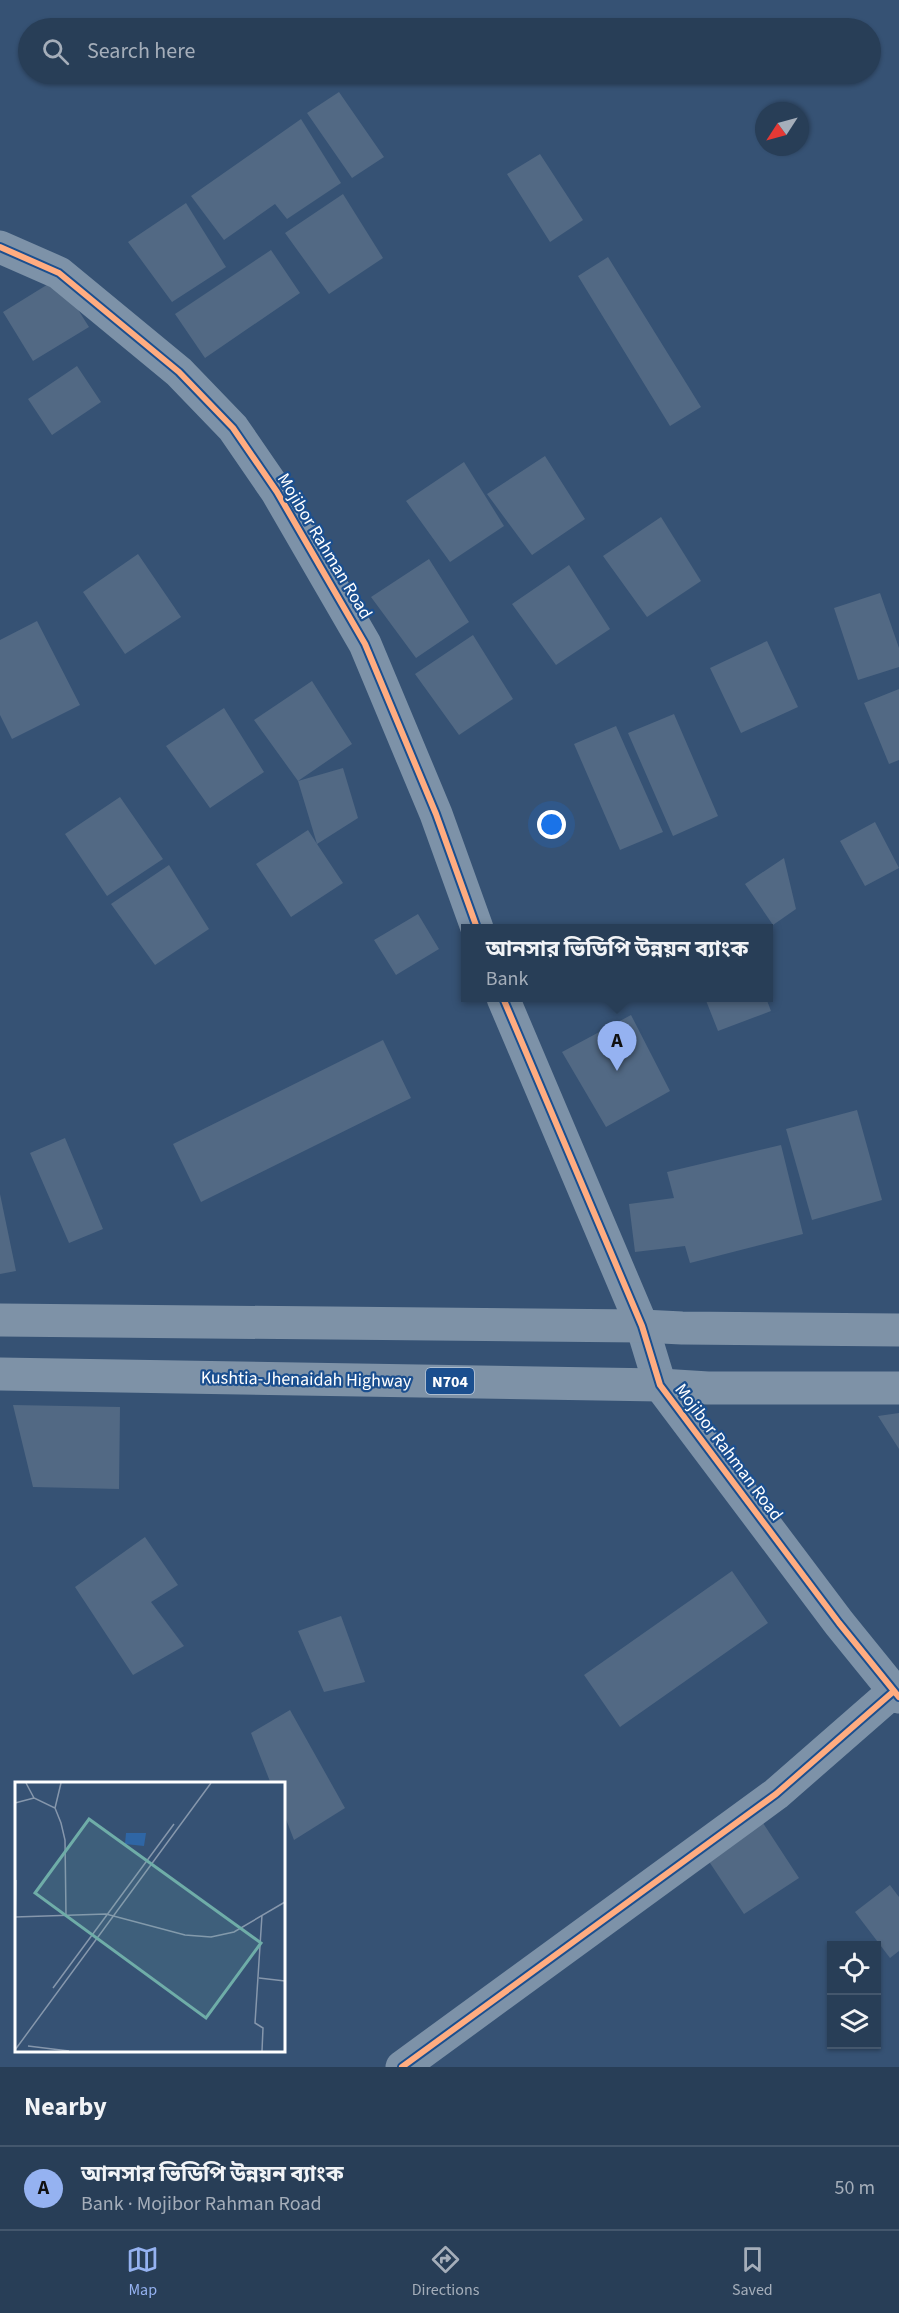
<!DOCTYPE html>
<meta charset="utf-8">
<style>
body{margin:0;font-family:"Source Sans 3","Noto Sans Bengali",sans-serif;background:#30455d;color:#f1f3f6}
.controls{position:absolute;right:18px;bottom:18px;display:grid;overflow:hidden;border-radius:0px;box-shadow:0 2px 4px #0004}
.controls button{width:54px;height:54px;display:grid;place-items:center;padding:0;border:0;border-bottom:2px solid #44576d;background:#283e57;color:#f1f3f6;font:30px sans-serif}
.compass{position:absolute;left:755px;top:102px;width:54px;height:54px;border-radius:50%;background:#283e57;box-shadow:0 2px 4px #0004;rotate:234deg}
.you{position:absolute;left:552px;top:825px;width:21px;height:21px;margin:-15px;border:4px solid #fff;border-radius:50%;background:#1a73e8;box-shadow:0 0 0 9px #1a73e833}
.badge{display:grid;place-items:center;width:39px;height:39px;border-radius:50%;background:#95b2f1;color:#111;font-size:20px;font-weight:700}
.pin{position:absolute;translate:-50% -50px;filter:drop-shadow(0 2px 3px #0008)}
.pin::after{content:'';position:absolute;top:32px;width:21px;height:18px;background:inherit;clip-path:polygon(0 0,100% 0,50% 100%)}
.popup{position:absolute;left:461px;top:924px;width:312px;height:78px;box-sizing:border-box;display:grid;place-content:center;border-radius:0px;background:#283e57;filter:drop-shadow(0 2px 4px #0005);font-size:20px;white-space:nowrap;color:#a5aeba}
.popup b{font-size:22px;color:#f1f3f6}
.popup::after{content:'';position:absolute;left:50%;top:100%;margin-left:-12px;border:12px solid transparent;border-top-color:#283e57}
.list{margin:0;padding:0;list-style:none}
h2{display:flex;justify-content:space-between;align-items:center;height:78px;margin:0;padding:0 24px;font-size:26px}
h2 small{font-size:20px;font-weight:400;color:#a5aeba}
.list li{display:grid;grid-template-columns:39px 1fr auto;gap:18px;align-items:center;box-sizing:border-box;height:84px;padding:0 24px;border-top:2px solid #44576d}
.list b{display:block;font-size:22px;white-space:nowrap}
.list p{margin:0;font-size:20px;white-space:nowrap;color:#a5aeba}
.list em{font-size:20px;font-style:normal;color:#a5aeba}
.icon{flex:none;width:33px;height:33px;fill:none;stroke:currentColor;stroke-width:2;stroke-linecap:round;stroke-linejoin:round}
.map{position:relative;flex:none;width:899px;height:2067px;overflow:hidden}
.search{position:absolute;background:#283e57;box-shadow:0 2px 4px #0004;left:18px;right:18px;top:18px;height:66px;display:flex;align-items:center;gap:15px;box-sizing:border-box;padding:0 21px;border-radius:33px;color:#a5aeba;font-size:22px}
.sheet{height:162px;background:#283e57}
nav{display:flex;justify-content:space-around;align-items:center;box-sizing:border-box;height:84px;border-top:2px solid #44576d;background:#283e57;font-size:16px;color:#a5aeba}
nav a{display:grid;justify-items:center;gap:3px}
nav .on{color:#95b2f1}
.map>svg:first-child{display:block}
.building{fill:#526984}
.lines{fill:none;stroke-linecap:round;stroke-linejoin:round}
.minor{stroke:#7d92a8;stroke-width:33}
.highway{stroke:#7e92a7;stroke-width:33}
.cycleway-casing{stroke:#1b4f8f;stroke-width:10}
.cycleway{stroke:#ffac80;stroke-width:6}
.labels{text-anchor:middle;stroke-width:4.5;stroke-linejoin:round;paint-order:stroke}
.shield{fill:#1b4f8f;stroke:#bbcadd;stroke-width:1.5}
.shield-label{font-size:16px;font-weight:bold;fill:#fff}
.street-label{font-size:18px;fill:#fff;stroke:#1b4f8f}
.inset-road{fill:none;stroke:#8697ac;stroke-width:1.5}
.view{fill:#6fada8;fill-opacity:0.15;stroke:#6fada8;stroke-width:3}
.inset-edge{fill:none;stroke:#fff;stroke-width:3}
</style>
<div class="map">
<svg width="899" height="2067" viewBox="0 0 899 2067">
<rect width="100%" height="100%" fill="#365274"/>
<path class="building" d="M 339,92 L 384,157 L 352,178 L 307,113 Z
M 301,119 L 341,183 L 287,219 L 275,204 L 224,240 L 191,196 Z
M 540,154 L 583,220 L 550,242 L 507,174 Z
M 343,194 L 383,258 L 329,294 L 285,233 Z
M 186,203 L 226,267 L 172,302 L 128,242 Z
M 271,250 L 300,293 L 205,358 L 175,314 Z
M 608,257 L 701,407 L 670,426 L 578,276 Z
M 58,278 L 89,327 L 33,361 L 3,312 Z
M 77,366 L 101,402 L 52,435 L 28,399 Z
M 545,456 L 585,519 L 532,555 L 487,494 Z
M 464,462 L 504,526 L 450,562 L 406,501 Z
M 661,517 L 701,581 L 647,617 L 603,556 Z
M 138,554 L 181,617 L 125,654 L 83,592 Z
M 429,559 L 469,622 L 416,658 L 371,597 Z
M 569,565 L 610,629 L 556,665 L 512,604 Z
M 880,593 L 899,648 L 899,667 L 858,680 L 834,608 Z
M 37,621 L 80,705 L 12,739 L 0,715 L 0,640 Z
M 473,635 L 513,699 L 459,735 L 415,674 Z
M 767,641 L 798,707 L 741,733 L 710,668 Z
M 312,681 L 352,744 L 298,781 L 254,720 Z
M 899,689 L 899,760 L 889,764 L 864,703 Z
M 224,708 L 264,772 L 210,808 L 166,746 Z
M 674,714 L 718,816 L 673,836 L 628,733 Z
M 616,726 L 663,832 L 620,850 L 574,744 Z
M 343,768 L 358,818 L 317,844 L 343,883 L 291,917 L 256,864 L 308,830 L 317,844 L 298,781 Z
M 120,797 L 163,859 L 107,896 L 65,834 Z
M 875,822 L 899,868 L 865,886 L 840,841 Z
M 784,858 L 796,909 L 773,925 L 745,884 Z
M 169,865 L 209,929 L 155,965 L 111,904 Z
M 418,914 L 439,949 L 396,975 L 374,940 Z
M 705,998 L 766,998 L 771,1011 L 718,1031 Z
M 631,1015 L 670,1091 L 606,1127 L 562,1052 Z
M 383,1040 L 411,1098 L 201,1202 L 173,1144 Z
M 857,1110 L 882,1200 L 812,1220 L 786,1129 Z
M 65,1138 L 103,1229 L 69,1243 L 30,1153 Z
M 781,1145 L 803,1234 L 690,1263 L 685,1246 L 635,1252 L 629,1204 L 674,1198 L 667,1172 Z
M 0,1194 L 16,1271 L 0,1274 Z
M 13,1405 L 120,1407 L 119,1489 L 33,1487 Z
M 899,1413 L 899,1449 L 878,1416 Z
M 145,1537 L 178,1585 L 151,1602 L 184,1646 L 133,1675 L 75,1587 Z
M 732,1571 L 768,1623 L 620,1727 L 584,1675 Z
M 341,1616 L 365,1682 L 324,1692 L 298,1631 Z
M 290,1710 L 345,1808 L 294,1840 L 284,1814 L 284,1784 L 271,1784 L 251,1733 Z
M 761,1820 L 799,1878 L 744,1914 L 706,1857 Z
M 890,1885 L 899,1897 L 899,1951 L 890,1958 L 855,1912 Z"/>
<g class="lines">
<path class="minor" d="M 0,247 L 59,273 L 179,372 L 233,428 L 277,492 L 365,644 L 436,814 L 477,928
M 503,998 L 642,1326 L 660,1385 L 839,1623 L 899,1697
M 402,2067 L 776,1794 L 894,1691"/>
<path class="highway" d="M 0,1320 L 642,1326 L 682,1328 L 899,1330
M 0,1374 L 660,1385 L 708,1388 L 899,1388"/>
<defs>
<path id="cycleway" d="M 0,247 L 59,273 L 179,372 L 233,428 L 277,492 L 365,644 L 436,814 L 477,928
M 503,998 L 642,1326 L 660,1385 L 839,1623 L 899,1697
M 402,2067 L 776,1794 L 894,1691"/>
</defs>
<use href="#cycleway" class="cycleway-casing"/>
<use href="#cycleway" class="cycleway"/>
</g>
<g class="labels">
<rect class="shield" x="426" y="1368" width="48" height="26" rx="4.5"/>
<g class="shield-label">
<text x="450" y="1387">N704</text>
</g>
<g class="street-label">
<text transform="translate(325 546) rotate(59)" y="6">Mojibor Rahman Road</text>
<text transform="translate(306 1379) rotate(1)" y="6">Kushtia-Jhenaidah Highway</text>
<text transform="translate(729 1452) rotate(53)" y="6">Mojibor Rahman Road</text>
</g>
</g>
<g transform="translate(15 1782)">
<rect width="270" height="270" fill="#365274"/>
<path d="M 111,51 L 131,51 L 129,64 L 110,62 Z" fill="#2f66a5"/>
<path class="inset-road" d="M 11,1 L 19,16 L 40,26 L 46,41 L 50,58 L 51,133M 0,21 L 19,16M 40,26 L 46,1M 0,135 L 91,132 L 170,153 L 196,155 L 219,150 L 270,120M 0,158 L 1,98M 244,196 L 270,199M 38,206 L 159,42M 13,264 L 54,269M 0,268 L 196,1M 247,269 L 248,246 L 240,241 L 247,133"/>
<path class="view" d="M 74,37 L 246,161 L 191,236 L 20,111 Z"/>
<rect width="270" height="270" class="inset-edge"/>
</g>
</svg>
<div class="controls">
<button><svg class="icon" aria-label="locate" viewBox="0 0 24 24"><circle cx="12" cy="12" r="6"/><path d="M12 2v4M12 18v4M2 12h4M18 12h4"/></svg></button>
<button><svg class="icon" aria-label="layers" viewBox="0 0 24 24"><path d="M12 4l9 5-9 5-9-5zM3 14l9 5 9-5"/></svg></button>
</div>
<svg class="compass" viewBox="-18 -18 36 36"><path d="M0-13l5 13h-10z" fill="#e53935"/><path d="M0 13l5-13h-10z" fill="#a5aeba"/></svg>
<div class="you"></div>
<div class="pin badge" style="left:617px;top:1071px">A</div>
<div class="popup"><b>আনসার ভিডিপি উন্নয়ন ব্যাংক</b>Bank</div>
<div class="search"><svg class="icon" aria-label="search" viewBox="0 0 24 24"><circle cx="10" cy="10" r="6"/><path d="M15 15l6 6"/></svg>Search here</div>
</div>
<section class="sheet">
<h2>Nearby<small></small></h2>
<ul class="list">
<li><span class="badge">A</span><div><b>আনসার ভিডিপি উন্নয়ন ব্যাংক</b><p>Bank · Mojibor Rahman Road</p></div><em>50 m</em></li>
</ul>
</section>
<nav>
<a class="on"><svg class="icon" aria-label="map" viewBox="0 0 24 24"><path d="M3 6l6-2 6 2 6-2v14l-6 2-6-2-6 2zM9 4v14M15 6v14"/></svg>Map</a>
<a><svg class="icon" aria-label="directions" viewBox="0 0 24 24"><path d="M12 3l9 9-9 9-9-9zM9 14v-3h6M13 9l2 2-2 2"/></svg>Directions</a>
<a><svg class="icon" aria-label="saved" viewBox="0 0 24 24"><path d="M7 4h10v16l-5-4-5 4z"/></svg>Saved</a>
</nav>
